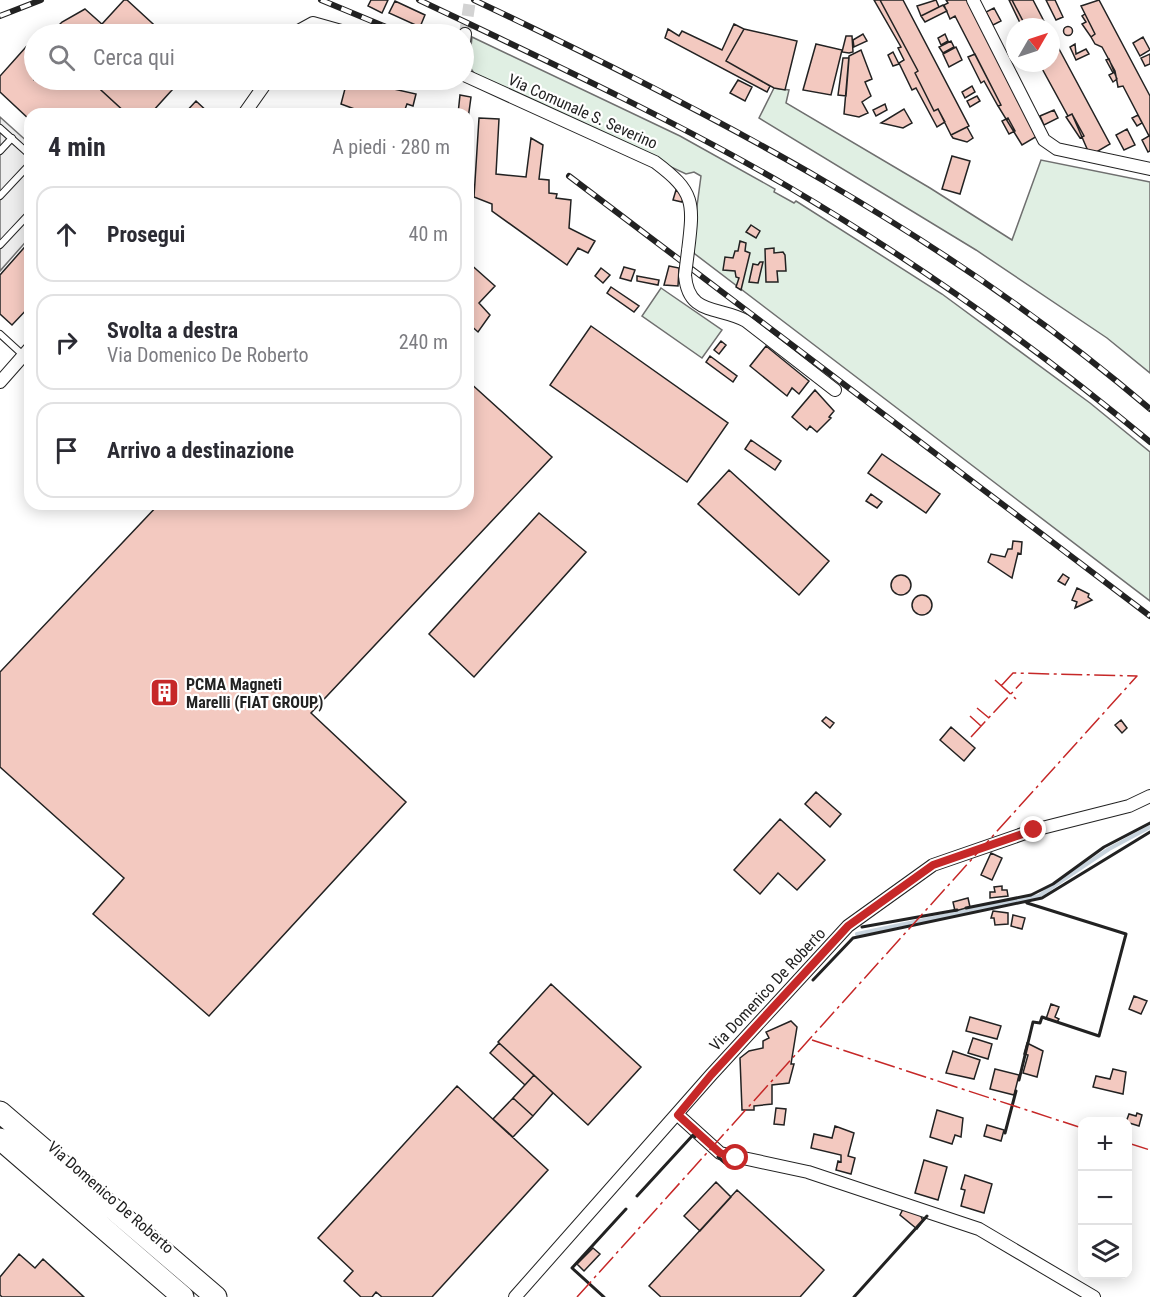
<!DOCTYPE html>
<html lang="it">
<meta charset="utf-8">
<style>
body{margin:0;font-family:"Roboto Condensed",sans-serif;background:#f2f2f3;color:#2b2b33}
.controls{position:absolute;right:18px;bottom:18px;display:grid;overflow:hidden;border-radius:12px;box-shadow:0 3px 15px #0003}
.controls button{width:54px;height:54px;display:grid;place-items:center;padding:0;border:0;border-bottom:2px solid #e1e1e2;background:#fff;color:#2b2b33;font:30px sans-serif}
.compass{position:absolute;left:1006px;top:18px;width:54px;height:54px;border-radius:50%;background:#fff;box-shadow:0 3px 15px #0003;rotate:51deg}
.stop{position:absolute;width:18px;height:18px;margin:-14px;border:4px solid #c62828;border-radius:50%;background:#fff}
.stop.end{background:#c62828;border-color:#fff;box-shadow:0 2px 6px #0008}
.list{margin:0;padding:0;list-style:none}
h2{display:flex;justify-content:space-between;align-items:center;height:78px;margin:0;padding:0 24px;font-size:26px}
h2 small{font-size:20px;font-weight:400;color:#7c7c81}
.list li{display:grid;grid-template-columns:39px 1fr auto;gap:18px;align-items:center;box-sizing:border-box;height:96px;margin:0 12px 12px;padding:0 12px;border:2px solid #e1e1e2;border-radius:18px}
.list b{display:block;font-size:22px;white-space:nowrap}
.list p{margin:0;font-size:20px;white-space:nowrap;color:#7c7c81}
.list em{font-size:20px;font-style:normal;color:#7c7c81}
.icon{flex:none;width:33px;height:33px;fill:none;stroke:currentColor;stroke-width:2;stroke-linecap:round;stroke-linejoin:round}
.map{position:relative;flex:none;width:1150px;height:1297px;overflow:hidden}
.search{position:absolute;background:#fff;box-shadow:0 3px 15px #0003;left:24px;top:24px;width:450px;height:66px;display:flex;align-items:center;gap:15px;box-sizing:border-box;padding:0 21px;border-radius:33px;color:#7c7c81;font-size:22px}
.panel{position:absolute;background:#fff;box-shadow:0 3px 15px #0003;left:24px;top:108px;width:450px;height:402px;border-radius:18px}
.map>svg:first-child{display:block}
.green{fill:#e0efe3;stroke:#6f6f6f;stroke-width:1.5}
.parking{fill:#ededed;stroke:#6f6f6f;stroke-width:1.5}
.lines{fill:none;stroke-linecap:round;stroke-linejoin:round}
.stream{stroke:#c7d3dd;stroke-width:4}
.building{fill:#f3c9c0;stroke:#222;stroke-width:1.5}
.street-tunnel{stroke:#d3d3d3;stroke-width:12;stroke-dasharray:12 6;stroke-linecap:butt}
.lane-casing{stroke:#222;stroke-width:8}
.street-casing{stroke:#222;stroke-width:14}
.highway-casing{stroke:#222;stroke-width:23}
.lane{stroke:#fff;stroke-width:6}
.street{stroke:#fff;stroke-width:12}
.highway{stroke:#fff;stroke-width:21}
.rail-casing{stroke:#222;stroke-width:6}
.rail{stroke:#fff;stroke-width:4;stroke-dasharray:11;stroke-linecap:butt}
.street-bridge-casing{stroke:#222;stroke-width:14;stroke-linecap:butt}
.street-bridge{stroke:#fff;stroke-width:12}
.wall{stroke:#222;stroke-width:3}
.power{stroke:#c62828;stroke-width:1.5;stroke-dasharray:21 4.5 3 4.5;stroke-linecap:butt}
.route{stroke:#c62828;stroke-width:8}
.labels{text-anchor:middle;stroke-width:4.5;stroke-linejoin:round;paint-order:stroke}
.street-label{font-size:16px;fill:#222;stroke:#fff}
.poi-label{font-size:16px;font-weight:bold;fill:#222;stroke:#fff;text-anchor:start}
</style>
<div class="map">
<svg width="1150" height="1297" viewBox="0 0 1150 1297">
<rect width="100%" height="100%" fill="#fff"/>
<path class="green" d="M 472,37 L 680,136 L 775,189 L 774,192 L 794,203 L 796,201 L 942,294 L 1090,403 L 1150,452 L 1150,601 L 691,251 L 701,176 L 694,172 L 686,174 L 476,76 L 469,66 Z
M 774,88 L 789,90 L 786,103 L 930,188 L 1012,240 L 1041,160 L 1150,182 L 1150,373 L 1107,338 L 976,250 L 759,118 Z
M 661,288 L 722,330 L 702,358 L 642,316 Z"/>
<path class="parking" d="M 0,117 L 30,144 L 30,237 L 0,271 Z"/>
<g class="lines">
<path class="stream" d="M 857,934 L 1039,896 L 1109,849 L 1150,827"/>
</g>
<path class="building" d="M 124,0 L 127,0 L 164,34 L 113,34 L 102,24 Z
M 371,0 L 388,0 L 382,13 L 368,6 Z
M 874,0 L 880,0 L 918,71 L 915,73 L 934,111 L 938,109 L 945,122 L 937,127 L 916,88 L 912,90 L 899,63 L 904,60 L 898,48 L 901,47 Z
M 880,0 L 903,0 L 969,126 L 951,135 L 938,109 L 934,111 L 915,73 L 918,71 Z
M 936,0 L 939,7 L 921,16 L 917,6 Z
M 946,0 L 968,0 L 1039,135 L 1022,145 L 998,106 L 1001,105 L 955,16 L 950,19 L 944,5 L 948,3 Z
M 1009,0 L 1012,0 L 1025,25 L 1022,27 Z
M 1012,0 L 1033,0 L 1047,27 L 1021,27 L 1025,25 Z
M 1046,0 L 1055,0 L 1063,17 L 1056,20 Z
M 1099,0 L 1150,96 L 1150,151 L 1148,152 L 1142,140 L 1149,136 L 1123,86 L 1118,87 L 1115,71 L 1102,47 L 1095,44 L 1091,37 L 1095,34 L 1081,6 Z
M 395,1 L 425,15 L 420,27 L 389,13 Z
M 943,5 L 947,11 L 925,22 L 921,16 Z
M 994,8 L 1001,21 L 993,25 L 986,12 Z
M 85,9 L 113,34 L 50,34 L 62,22 Z
M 1085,14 L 1095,34 L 1091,37 L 1082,24 L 1086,22 L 1082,16 Z
M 734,24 L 744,29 L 726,61 L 770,86 L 767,92 L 665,38 L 668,29 L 679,36 L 682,31 L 722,50 Z
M1063.5 31a4.5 4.5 0 1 1 9 0a4.5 4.5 0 1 1-9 0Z
M 744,29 L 797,41 L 785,90 L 774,88 L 726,61 Z
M 863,34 L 867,41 L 854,47 L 853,40 Z
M 945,34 L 948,41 L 941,45 L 938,38 Z
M 1051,34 L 1110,144 L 1093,154 L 1088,151 L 1072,114 L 1068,116 L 1039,63 L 1051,63 Z
M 846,36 L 852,36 L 853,52 L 849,53 L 842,52 Z
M 1143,37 L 1150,50 L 1140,56 L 1133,43 Z
M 34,38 L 34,80 L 90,80 L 127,114 L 30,114 L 30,120 L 0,92 L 0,76 Z
M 951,41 L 954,47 L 943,53 L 939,47 Z
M 816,44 L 842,50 L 831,95 L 803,90 Z
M 1075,44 L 1076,54 L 1086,49 L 1089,54 L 1076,60 L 1070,47 Z
M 956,47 L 962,60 L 949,67 L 943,54 Z
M 861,50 L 872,79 L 865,82 L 871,96 L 862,102 L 868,113 L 859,117 L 844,114 L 849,56 Z
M 893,52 L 899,64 L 893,66 L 888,55 Z
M 975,54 L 1001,105 L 998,106 L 984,81 L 981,83 L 968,57 Z
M 1150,54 L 1150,64 L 1145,66 L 1141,58 Z
M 843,58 L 849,58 L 846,96 L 838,95 Z
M 1109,59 L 1117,79 L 1113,82 L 1109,75 L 1113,73 L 1106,60 Z
M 90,80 L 161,80 L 172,90 L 153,111 L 156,114 L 127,114 Z
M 333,80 L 364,80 L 371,84 L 374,80 L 390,80 L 389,88 L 416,94 L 413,106 L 407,104 L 404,112 L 376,111 L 374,114 L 368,114 L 341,104 L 346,85 Z
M 738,80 L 752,87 L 745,101 L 730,93 Z
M 972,86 L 975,92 L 965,98 L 962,92 Z
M 460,95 L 471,97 L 468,119 L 468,114 L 458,114 Z
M 977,96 L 980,101 L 970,107 L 967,101 Z
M 196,101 L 210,114 L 184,114 Z
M 885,104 L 887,110 L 876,116 L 873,110 Z
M 904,109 L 912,123 L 903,128 L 881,123 Z
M 1054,110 L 1058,118 L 1044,125 L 1040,116 Z
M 1072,114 L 1084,136 L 1080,138 L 1066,117 Z
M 1138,115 L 1142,123 L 1137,126 L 1132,118 Z
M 479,118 L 499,119 L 496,174 L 526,177 L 531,138 L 543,145 L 539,179 L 549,180 L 549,193 L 557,194 L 556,198 L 571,200 L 569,228 L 595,241 L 588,253 L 578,248 L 567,265 L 492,211 L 492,204 L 474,197 Z
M 1008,118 L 1015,131 L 1009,134 L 1002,121 Z
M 967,127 L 973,138 L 967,142 L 953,138 L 951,135 Z
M 1127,129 L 1135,145 L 1124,150 L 1116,135 Z
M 952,156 L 970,161 L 960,194 L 942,189 Z
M 676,190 L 684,193 L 682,202 L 673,200 Z
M 751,225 L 760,231 L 756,238 L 746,232 Z
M 30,241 L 30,306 L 12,325 L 0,314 L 0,275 Z
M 740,241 L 746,243 L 745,251 L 750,253 L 741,290 L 736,287 L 739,278 L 736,277 L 735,271 L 723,270 L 725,257 L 733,258 L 735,251 L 738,251 Z
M 774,248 L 774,253 L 783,252 L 785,255 L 786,271 L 777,271 L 778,282 L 766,282 L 765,249 Z
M 468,262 L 495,286 L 479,303 L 490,315 L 478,332 L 468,323 Z
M 760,262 L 763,262 L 758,283 L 749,282 L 753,264 L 758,265 Z
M 669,266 L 679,268 L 678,286 L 664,285 Z
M 624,267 L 635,270 L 631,281 L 620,278 Z
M 601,268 L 610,275 L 603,283 L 595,276 Z
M 637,276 L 659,280 L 658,285 L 637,281 Z
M 611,287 L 639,306 L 634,312 L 607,293 Z
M 591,326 L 728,423 L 687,482 L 550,385 Z
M 721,341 L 726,345 L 719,354 L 714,350 Z
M 766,346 L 809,381 L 799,394 L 792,388 L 787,396 L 750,366 Z
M 710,356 L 737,376 L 733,382 L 706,362 Z
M 468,381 L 552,457 L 311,713 L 406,802 L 209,1016 L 93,914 L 124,878 L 0,767 L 0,672 L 159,504 L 468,504 Z
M 815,390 L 834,411 L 829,417 L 831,418 L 817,432 L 810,426 L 807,430 L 792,417 Z
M 751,440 L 781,461 L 775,470 L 745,449 Z
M 882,454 L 940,494 L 926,513 L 868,473 Z
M 729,470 L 829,561 L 799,595 L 698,504 Z
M 871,494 L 882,502 L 877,508 L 866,501 Z
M 539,513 L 586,552 L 474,677 L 429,634 Z
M 1013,541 L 1022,542 L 1021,554 L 1018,553 L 1012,578 L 988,562 L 991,554 L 1005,557 L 1008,549 L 1012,549 Z
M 1063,574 L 1069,578 L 1065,585 L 1058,581 Z
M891 585a10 10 0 1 1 20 0a10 10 0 1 1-20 0Z
M 1077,588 L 1089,594 L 1088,597 L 1092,600 L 1075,608 L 1077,602 L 1072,600 Z
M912 605a10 10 0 1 1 20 0a10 10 0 1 1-20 0Z
M 826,717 L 834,723 L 830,728 L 822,721 Z
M 1121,720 L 1127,728 L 1122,733 L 1115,725 Z
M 951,727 L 975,748 L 964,761 L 940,740 Z
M 816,792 L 841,814 L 830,827 L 805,804 Z
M 780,819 L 825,860 L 797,890 L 778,873 L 760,894 L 734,870 Z
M 991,853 L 1002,858 L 992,880 L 981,875 Z
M 1002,886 L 1002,890 L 1007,890 L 1008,896 L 990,898 L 990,892 L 995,892 L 994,887 Z
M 968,898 L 970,907 L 955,911 L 953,902 Z
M 993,911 L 1008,913 L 1008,924 L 995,925 L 994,918 L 991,918 Z
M 1013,915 L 1025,918 L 1022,929 L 1011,926 Z
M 551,984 L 641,1067 L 588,1125 L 498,1042 Z
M 1134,996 L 1147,1001 L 1141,1014 L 1129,1009 Z
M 1051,1004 L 1059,1007 L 1055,1017 L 1059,1019 L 1057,1022 L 1046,1019 Z
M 970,1017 L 1001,1026 L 997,1039 L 966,1031 Z
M 791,1021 L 797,1027 L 791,1064 L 794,1064 L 789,1083 L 772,1085 L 772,1104 L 754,1106 L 754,1110 L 742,1110 L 740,1058 L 749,1051 L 763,1048 L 763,1041 L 769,1038 L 766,1032 Z
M 973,1038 L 992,1044 L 988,1059 L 968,1053 Z
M 499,1043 L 534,1075 L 525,1085 L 490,1053 Z
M 1027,1043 L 1043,1051 L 1037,1077 L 1023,1073 L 1028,1055 L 1024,1054 Z
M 953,1051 L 980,1060 L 974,1079 L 946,1073 Z
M 995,1069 L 1019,1075 L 1014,1095 L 990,1089 Z
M 1113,1069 L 1126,1072 L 1123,1094 L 1093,1087 L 1096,1076 L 1110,1079 Z
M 534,1075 L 553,1093 L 533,1116 L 513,1098 Z
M 457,1086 L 548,1170 L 432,1297 L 382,1297 L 376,1292 L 372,1297 L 361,1297 L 344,1281 L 353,1271 L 318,1238 Z
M 513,1098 L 533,1116 L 513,1137 L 493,1119 Z
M 776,1108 L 786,1109 L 784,1125 L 774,1124 Z
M 937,1110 L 963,1118 L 961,1137 L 955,1135 L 952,1144 L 930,1137 Z
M 1137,1113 L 1142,1115 L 1139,1126 L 1126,1122 L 1129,1114 L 1136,1116 Z
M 987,1125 L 1004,1130 L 1001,1141 L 984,1136 Z
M 835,1126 L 854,1133 L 848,1156 L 855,1158 L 851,1174 L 836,1170 L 838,1161 L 841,1162 L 841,1155 L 811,1148 L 814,1134 L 832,1138 Z
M 924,1160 L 947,1167 L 938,1200 L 915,1193 Z
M 965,1175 L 992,1184 L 984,1213 L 961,1206 L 965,1190 L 961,1189 Z
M 716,1182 L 731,1197 L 700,1231 L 684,1216 Z
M 737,1190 L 824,1270 L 800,1297 L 661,1297 L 649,1286 Z
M 903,1209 L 920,1214 L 923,1221 L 917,1229 L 900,1215 Z
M 593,1248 L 600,1254 L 584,1271 L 577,1264 Z
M 19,1254 L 35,1268 L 43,1259 L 84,1297 L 2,1297 L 0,1295 L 0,1277 Z"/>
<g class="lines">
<path class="street-tunnel" d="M 465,34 L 470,0"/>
<defs>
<path id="lane" d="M 0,128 L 30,155
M 0,151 L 12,138
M 0,196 L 30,164
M 0,245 L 30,213
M 0,334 L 23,355"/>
<path id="street" d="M 973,0 L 1044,140 L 1057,149 L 1150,169
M 293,34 L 313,23 L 352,34
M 464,42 L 465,34
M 464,75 L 655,162 C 695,192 694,202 688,251
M 244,114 L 268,80
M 685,275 C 688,316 719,306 746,321 L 835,390
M 0,382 L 30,348
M 678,1115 L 720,1153 L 808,1172 L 979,1229 L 1094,1297
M 515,1297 L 711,1075 L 848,926 L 933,865 L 1034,830 L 1129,806 L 1150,796"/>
<path id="highway" d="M 0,1112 L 216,1297
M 0,1139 L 183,1297"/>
</defs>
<use href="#lane" class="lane-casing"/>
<use href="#street" class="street-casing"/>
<use href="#highway" class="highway-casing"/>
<use href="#lane" class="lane"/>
<use href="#street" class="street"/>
<use href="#highway" class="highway"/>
<defs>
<path id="rail" d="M 321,0 L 403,34
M 419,0 C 543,59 668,117 787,186 C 915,261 1036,347 1150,442
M 474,0 C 713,113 948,236 1150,409
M 0,16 L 41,0
M 569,176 L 1150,616"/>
</defs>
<use href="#rail" class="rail-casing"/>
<use href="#rail" class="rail"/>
<defs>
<path id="street-bridge" d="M 685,275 L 688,251"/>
</defs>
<use href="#street-bridge" class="street-bridge-casing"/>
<use href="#street-bridge" class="street-bridge"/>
<path class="wall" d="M 966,908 L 1031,895 L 1053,884 L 1104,847 L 1150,823
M 862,927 L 957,910
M 813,980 L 853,938 L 1042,898 L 1150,832
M 1019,1080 L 1033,1022 L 1040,1023 L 1042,1017 L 1099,1036 L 1126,934 L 1027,903
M 1005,1133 L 1016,1091
M 718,1157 L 725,1163 L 736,1164
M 637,1196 L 693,1135 L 695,1137
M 604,1297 L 572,1268 L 626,1209
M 854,1297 L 927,1216"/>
<path class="power" d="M 995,680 L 1016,699
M 977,708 L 989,718
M 970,716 L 981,726
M 971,737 L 1022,682
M 812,1040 L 1082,1128
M 1128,1143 L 1150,1150
M 577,1297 L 1137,676 L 1013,673 L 1001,686"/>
</g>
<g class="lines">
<path class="route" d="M 736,1158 L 720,1153 L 678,1115 L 711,1075 L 848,926 L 933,865 L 1034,830"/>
</g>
<defs>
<symbol id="building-square" viewBox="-11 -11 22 22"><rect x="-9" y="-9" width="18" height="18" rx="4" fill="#c62828" stroke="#fff"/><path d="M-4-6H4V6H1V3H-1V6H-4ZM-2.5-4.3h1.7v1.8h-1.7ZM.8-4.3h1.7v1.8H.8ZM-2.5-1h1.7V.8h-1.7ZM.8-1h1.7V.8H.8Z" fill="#fff"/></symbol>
</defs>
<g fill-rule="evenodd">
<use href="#building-square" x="148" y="676" width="33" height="33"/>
</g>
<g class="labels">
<g class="street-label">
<text transform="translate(583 111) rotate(24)" y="6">Via Comunale S. Severino</text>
<text transform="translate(767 989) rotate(-47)" y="6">Via Domenico De Roberto</text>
<text transform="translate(111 1197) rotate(41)" y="6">Via Domenico De Roberto</text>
</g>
<g class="poi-label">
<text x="186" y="690">PCMA Magneti<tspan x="186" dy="18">Marelli (FIAT GROUP)</tspan></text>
</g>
</g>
</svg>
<div class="controls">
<button>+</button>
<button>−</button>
<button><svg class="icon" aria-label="layers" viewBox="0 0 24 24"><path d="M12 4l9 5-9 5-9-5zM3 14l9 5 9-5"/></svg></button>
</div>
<svg class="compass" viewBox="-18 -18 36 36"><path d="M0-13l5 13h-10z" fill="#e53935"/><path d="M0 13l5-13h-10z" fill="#7c7c81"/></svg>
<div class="stop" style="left:736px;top:1158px"></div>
<div class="stop end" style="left:1034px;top:830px"></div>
<div class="search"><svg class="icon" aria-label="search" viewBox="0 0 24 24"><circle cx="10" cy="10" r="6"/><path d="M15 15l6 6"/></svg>Cerca qui</div>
<section class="panel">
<h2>4 min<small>A piedi · 280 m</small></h2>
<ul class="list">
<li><svg class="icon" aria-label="ahead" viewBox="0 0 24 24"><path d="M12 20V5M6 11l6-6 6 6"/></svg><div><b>Prosegui</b></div><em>40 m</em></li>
<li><svg class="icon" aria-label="right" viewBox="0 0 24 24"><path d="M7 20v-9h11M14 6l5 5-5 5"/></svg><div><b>Svolta a destra</b><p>Via Domenico De Roberto</p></div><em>240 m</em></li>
<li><svg class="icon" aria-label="arrive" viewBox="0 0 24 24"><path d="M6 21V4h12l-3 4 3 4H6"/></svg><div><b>Arrivo a destinazione</b></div></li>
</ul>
</section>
</div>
